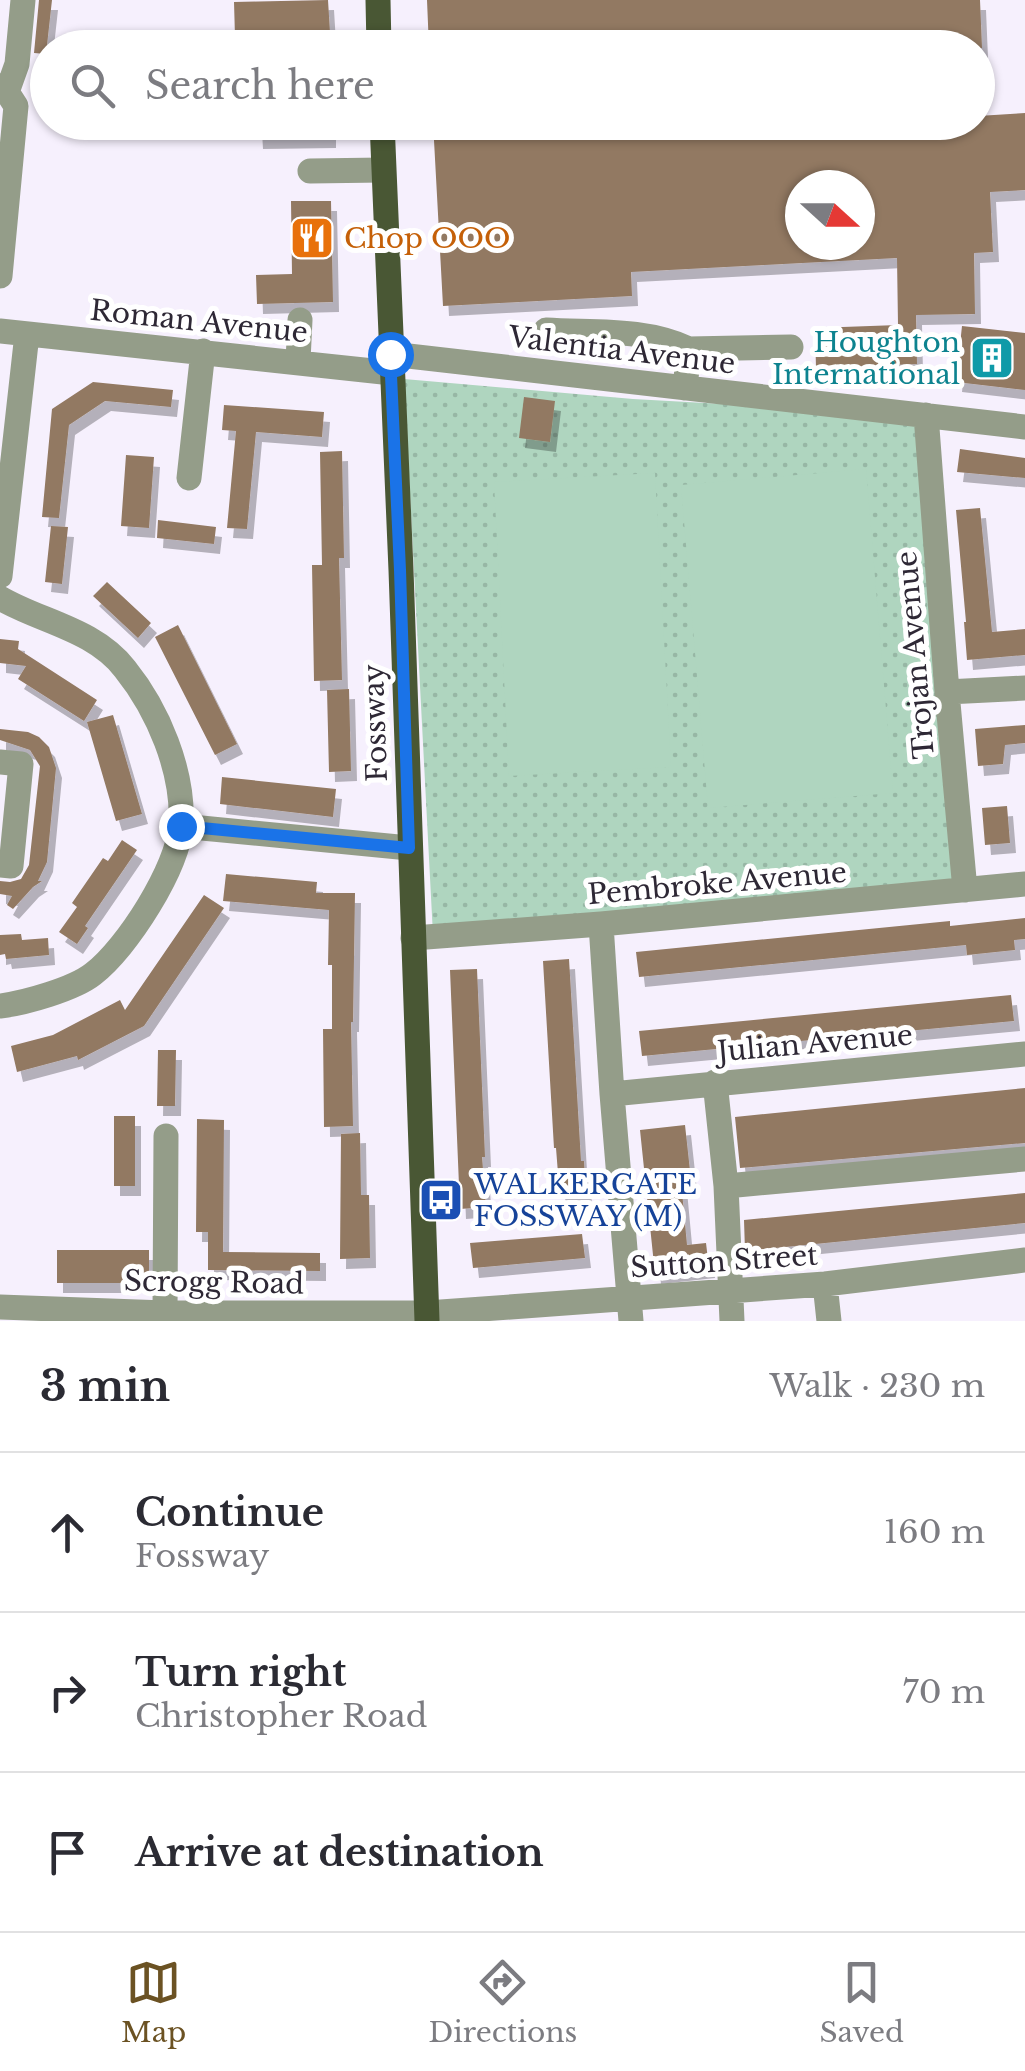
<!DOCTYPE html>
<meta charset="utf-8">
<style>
body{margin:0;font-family:"Libre Baskerville",serif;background:#f7f7f7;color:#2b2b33}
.compass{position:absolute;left:785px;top:170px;width:90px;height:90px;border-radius:50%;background:#fff;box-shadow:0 2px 8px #0004;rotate:111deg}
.stop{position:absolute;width:30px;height:30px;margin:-22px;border:8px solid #1a73e8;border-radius:50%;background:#fff}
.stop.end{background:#1a73e8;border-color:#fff;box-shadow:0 2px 10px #0008}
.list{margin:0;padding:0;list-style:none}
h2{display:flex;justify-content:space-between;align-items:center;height:130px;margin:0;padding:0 40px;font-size:42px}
h2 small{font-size:32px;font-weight:400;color:#7c7c81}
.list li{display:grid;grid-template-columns:65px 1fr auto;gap:30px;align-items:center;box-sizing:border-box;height:160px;padding:0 40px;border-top:2px solid #e1e1e2}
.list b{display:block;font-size:38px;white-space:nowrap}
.list p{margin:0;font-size:32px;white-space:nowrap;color:#7c7c81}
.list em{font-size:32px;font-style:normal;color:#7c7c81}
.icon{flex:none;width:55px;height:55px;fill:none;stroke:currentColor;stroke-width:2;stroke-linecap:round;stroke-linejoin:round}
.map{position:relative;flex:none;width:1025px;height:1321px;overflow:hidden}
.search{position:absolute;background:#fff;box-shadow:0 2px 8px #0004;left:30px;right:30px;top:30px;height:110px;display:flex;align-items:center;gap:25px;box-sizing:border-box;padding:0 35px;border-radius:55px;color:#7c7c81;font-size:38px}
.sheet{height:610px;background:#fff}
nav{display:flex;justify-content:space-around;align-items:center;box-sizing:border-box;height:140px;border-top:2px solid #e1e1e2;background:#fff;font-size:28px;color:#7c7c81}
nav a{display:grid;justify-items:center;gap:5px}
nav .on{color:#6b5223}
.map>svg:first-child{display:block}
.grass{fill:url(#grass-dots)}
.pitch{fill:#afd5bf}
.building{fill:#927962;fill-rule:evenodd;filter:url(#shadow)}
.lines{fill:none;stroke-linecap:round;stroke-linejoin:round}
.minor{stroke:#949d89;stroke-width:25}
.major{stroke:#495734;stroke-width:25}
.route{stroke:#1a73e8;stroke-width:12}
.labels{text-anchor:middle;stroke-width:10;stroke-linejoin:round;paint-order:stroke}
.food-label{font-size:28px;fill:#c56008;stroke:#fff;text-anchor:start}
.street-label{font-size:28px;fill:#2e2835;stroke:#fff}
.culture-label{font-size:28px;fill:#0d838f;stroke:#fff;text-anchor:end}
.transit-label{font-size:28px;fill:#164399;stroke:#fff;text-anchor:start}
</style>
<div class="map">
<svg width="1025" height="1321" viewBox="0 0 1025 1321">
<defs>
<pattern id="grass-dots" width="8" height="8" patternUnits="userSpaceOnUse" patternTransform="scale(2.5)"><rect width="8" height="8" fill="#afd5bf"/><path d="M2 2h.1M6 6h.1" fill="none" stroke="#97b7a5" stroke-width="1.8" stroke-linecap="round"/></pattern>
<filter id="shadow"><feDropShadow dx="6" dy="10" stdDeviation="0" flood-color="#0004"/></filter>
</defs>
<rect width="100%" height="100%" fill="#f6f0fd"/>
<path class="grass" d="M 404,379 L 633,399 L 918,415 L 956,884 L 433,935 Z"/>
<path class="pitch" d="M 866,469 L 893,793 L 708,808 L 681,485 Z
M 655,473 L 671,767 L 509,776 L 494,482 Z"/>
<path class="building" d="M 39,0 L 52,0 L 46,54 L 34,53 Z
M 328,0 L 330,33 L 235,37 L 234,2 Z
M 427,0 L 980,0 L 982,48 L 429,48 Z
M 1025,113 L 1025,190 L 990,192 L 993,252 L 974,253 L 975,314 L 916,315 L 917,364 L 816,368 L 815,328 L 898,325 L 897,258 L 631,272 L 632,296 L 443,306 L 433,122 L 978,122 L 978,116 ZM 800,185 L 860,185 L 860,245 L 800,245 Z
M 256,122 L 330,122 L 330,138 L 257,139 Z
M 291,201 L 331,201 L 333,302 L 257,304 L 256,275 L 292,274 Z
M 962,326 L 1025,333 L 1025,390 L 956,382 Z
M 93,382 L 173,390 L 171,407 L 105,401 L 69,425 L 59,518 L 42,517 L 52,409 Z
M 524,397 L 555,401 L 550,442 L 519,438 Z
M 224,405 L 324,412 L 322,437 L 256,432 L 247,529 L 227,528 L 236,431 L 222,430 Z
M 960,449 L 1025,458 L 1025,478 L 957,472 Z
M 342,451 L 344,558 L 339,558 L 342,680 L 314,681 L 312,565 L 322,565 L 320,452 Z
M 126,455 L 154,457 L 149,528 L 121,526 Z
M 980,508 L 992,632 L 1025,629 L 1025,655 L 967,660 L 964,622 L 966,622 L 956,510 Z
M 158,520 L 216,527 L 214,544 L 157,538 Z
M 51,526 L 68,527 L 62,584 L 45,582 Z
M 107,582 L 151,623 L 138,638 L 93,596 Z
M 178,625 L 237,744 L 215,755 L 155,637 Z
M 0,639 L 19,641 L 18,649 L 97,700 L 84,721 L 18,679 L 26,666 L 0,663 Z
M 349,689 L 351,771 L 329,772 L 327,690 Z
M 113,715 L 142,814 L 116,821 L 87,722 Z
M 1025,725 L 1025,743 L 1005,745 L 1003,764 L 978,766 L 975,729 Z
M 0,729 L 28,732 L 39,737 L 49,747 L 56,768 L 47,862 L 38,881 L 42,881 L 33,887 L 13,909 L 7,905 L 12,896 L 0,894 L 0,881 L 10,882 L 21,879 L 29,865 L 40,766 L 30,750 L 0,740 Z
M 222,777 L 336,789 L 333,817 L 220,804 Z
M 1007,806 L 1010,843 L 985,845 L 982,808 Z
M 122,840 L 137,850 L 85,926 L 88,928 L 77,944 L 59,932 L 77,907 L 72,903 L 103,858 L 108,861 Z
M 226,874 L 317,882 L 316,893 L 355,893 L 353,1022 L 351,1022 L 353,1126 L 324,1127 L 323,1029 L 332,1029 L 332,965 L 328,965 L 329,910 L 223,901 Z
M 204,895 L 224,908 L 144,1026 L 78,1060 L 77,1056 L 17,1072 L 11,1046 L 53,1035 L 120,1000 L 125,1010 Z
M 1025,918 L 1025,939 L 1014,940 L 1015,950 L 967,955 L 966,945 L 639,977 L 636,952 L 950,921 L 950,926 Z
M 21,934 L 22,940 L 48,938 L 49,955 L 6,959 L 5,954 L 0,955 L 0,935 Z
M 569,959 L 581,1161 L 584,1161 L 586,1197 L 560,1199 L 556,1148 L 554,1148 L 543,961 Z
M 477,969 L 485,1157 L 482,1157 L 486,1207 L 460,1209 L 450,970 Z
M 1011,995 L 1014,1021 L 642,1056 L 639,1031 Z
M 158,1050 L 176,1050 L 175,1106 L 157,1106 Z
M 1025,1088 L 1025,1143 L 740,1168 L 735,1117 Z
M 114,1116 L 135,1116 L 135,1186 L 114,1186 Z
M 197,1119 L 224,1120 L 223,1252 L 320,1253 L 320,1271 L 208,1270 L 208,1232 L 196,1232 Z
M 685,1125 L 691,1180 L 681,1181 L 687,1245 L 706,1243 L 709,1268 L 655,1274 L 640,1130 Z
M 360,1133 L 361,1195 L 369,1195 L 370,1258 L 340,1259 L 341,1134 Z
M 1025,1193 L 1025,1223 L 745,1251 L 744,1220 Z
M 582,1234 L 585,1258 L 473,1268 L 470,1243 Z
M 57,1250 L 149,1250 L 149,1283 L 57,1283 Z"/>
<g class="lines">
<path class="minor" d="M 0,86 L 7,92 L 16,106 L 0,276
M 7,92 L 17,64 L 23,0
M 310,171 L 383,170
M 546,330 C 594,333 645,328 689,349
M 0,331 L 392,373
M 391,354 L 1025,427
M 298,361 L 300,320
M 685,388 L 689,349 L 791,347
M 926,415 L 947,692 L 965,890
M 189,478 L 203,351
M 0,576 L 27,334
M 0,598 C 41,622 94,629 125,669 C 158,710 184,771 181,825 C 178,868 127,948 93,974 C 74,989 25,1003 0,1006
M 947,692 L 1025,688
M 0,762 L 21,764 L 11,866 L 0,865
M 181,826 L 409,848
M 601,924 L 612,1094 L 631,1321
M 413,938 L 601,924 L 1025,884
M 715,1082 L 726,1186 L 732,1321
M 612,1094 L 1025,1054
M 726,1186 L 1025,1159
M 825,1284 L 829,1321
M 0,1307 L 165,1313 L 427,1313 L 825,1284 L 1025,1260
M 165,1313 L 166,1136"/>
<path class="major" d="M 378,0 L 379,48
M 382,122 L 401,570 L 427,1321"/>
</g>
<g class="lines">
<path class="route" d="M 181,826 L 409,848 L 400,570 L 390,354"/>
</g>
<defs>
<symbol id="restaurant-square" viewBox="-11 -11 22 22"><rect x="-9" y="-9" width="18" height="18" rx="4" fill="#e8710a" stroke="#fff"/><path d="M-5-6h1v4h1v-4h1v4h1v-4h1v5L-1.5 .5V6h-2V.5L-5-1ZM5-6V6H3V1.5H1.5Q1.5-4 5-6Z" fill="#fff"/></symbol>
<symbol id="building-square" viewBox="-11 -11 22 22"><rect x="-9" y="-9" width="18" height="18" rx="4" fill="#0f9aa8" stroke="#fff"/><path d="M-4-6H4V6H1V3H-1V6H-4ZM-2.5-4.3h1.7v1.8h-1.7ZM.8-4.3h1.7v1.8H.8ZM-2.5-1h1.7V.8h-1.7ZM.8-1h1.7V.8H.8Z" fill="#fff"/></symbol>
<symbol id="bus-square" viewBox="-11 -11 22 22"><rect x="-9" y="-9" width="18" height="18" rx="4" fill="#1a4fb4" stroke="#fff"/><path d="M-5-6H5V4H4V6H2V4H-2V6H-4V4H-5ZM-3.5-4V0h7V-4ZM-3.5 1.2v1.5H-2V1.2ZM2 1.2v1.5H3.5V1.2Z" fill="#fff"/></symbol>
</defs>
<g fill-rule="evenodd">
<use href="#restaurant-square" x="287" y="213" width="50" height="50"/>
<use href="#building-square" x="967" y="333" width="50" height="50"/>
<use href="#bus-square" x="416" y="1175" width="50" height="50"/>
</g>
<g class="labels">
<g class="food-label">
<text x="344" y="248">Chop OOO</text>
</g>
<g class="street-label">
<text transform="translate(199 321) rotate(6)" y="10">Roman Avenue</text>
<text transform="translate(622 350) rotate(7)" y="10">Valentia Avenue</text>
<text transform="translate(915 655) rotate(-95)" y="10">Trojan Avenue</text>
<text transform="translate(375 723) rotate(-92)" y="10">Fossway</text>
<text transform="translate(717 883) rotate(-5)" y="10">Pembroke Avenue</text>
<text transform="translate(815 1043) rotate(-5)" y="10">Julian Avenue</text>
<text transform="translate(724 1261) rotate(-4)" y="10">Sutton Street</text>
<text transform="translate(214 1282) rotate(1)" y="10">Scrogg Road</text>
</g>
<g class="culture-label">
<text x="960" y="352">Houghton<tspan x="960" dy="32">International</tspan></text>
</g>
<g class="transit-label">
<text x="474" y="1194">WALKERGATE<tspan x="474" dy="32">FOSSWAY (M)</tspan></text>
</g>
</g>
</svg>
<svg class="compass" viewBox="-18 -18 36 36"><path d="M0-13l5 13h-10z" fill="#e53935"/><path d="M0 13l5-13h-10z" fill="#7c7c81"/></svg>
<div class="stop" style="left:390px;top:354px"></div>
<div class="stop end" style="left:181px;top:826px"></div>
<div class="search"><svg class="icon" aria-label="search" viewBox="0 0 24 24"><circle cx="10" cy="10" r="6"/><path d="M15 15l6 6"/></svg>Search here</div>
</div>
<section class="sheet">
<h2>3 min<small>Walk · 230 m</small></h2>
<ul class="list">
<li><svg class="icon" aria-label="ahead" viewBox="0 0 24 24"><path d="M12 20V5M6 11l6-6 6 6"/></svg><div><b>Continue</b><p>Fossway</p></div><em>160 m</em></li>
<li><svg class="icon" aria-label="right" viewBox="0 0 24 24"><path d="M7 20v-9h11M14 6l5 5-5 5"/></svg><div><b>Turn right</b><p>Christopher Road</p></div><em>70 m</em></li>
<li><svg class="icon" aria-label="arrive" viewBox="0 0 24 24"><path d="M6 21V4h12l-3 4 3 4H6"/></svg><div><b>Arrive at destination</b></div></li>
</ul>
</section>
<nav>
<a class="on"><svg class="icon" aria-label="map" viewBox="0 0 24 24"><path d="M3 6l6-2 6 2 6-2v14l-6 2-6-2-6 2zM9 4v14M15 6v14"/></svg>Map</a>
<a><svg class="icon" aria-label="directions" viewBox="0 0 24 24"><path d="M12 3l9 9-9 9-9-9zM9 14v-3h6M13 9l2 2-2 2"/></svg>Directions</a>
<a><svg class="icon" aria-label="saved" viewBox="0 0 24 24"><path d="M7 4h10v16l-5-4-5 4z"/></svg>Saved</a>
</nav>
